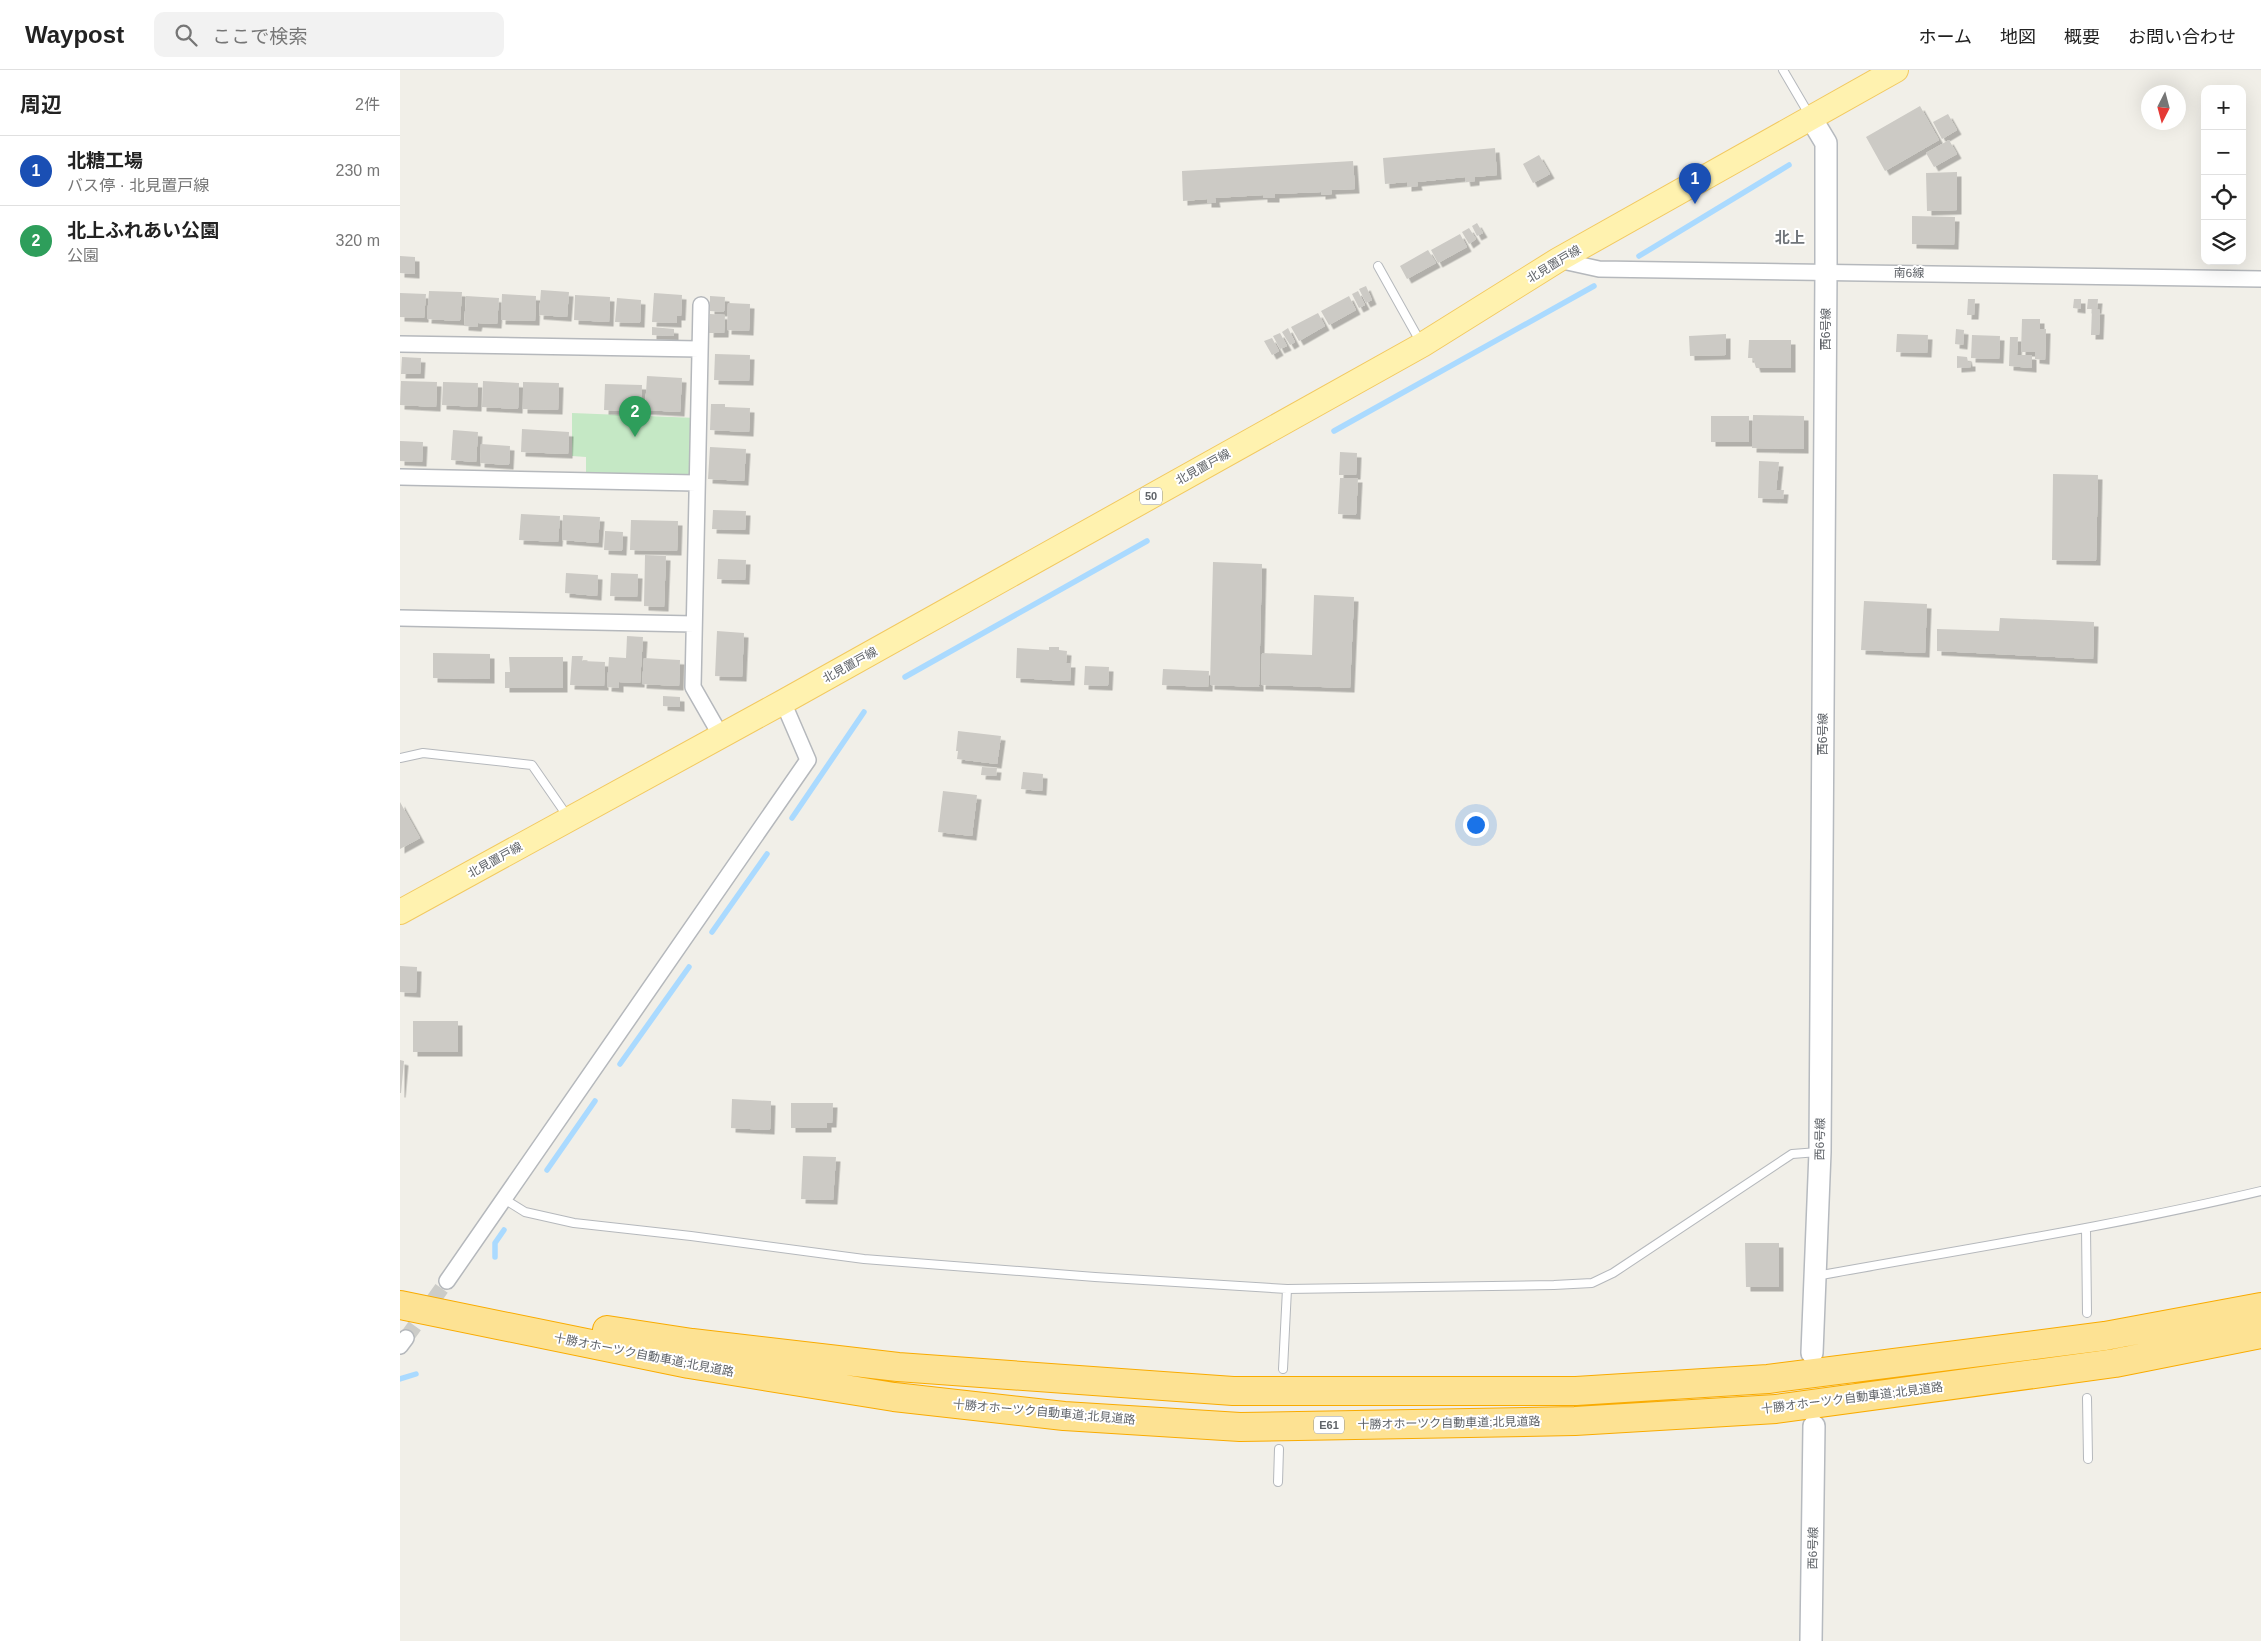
<!DOCTYPE html>
<html lang="ja">
<meta charset="utf-8">
<style>
body{margin:0;font-family:Helvetica,"Noto Sans JP",sans-serif;background:#f2f2f2;color:#222}
.controls{position:absolute;right:15px;top:15px;display:grid;overflow:hidden;border-radius:10px;box-shadow:0 5px 20px #0002}
.controls button{width:45px;height:45px;display:grid;place-items:center;padding:0;border:0;border-bottom:1px solid #e0e0e0;background:#fff;color:#222;font:25px sans-serif}
.compass{position:absolute;left:1741px;top:15px;width:45px;height:45px;border-radius:50%;background:#fff;box-shadow:0 5px 20px #0002;rotate:186deg}
.you{position:absolute;left:1075px;top:754px;width:18px;height:18px;margin:-12px;border:4px solid #fff;border-radius:50%;background:#1a73e8;box-shadow:0 0 0 8px #1a73e833}
.badge{display:grid;place-items:center;width:32px;height:32px;border-radius:50%;background:#0b8043;color:#fff;font-size:16px;font-weight:700}
.pin{position:absolute;translate:-50% -41px;filter:drop-shadow(0 1px 2px #0008)}
.pin::after{content:'';position:absolute;top:26px;width:18px;height:15px;background:inherit;clip-path:polygon(0 0,100% 0,50% 100%)}
.list{margin:0;padding:0;list-style:none}
h2{display:flex;justify-content:space-between;align-items:center;height:65px;margin:0;padding:0 20px;font-size:21px}
h2 small{font-size:16px;font-weight:400;color:#767676}
.list li{display:grid;grid-template-columns:32px 1fr auto;gap:15px;align-items:center;box-sizing:border-box;height:70px;padding:0 20px;border-top:1px solid #e0e0e0}
.list b{display:block;font-size:19px;white-space:nowrap}
.list p{margin:0;font-size:16px;white-space:nowrap;color:#767676}
.list em{font-size:16px;font-style:normal;color:#767676}
.icon{flex:none;width:28px;height:28px;fill:none;stroke:currentColor;stroke-width:2;stroke-linecap:round;stroke-linejoin:round}
.map{position:relative;flex:none;width:1861px;height:1571px;overflow:hidden}
header{display:flex;align-items:center;gap:30px;box-sizing:border-box;height:70px;padding:0 25px;background:#fff;border-bottom:1px solid #e0e0e0}
header strong{font-size:24px}
nav{display:flex;gap:28px;margin-inline-start:auto;font-size:18px}
.search{width:350px;height:45px;background:#f2f2f2;display:flex;align-items:center;gap:12px;box-sizing:border-box;padding:0 18px;border-radius:10px;color:#767676;font-size:19px}
main{display:flex}
aside{flex:1;background:#fff}
.map>svg:first-child{display:block}
.green{fill:#c5e8c5}
.lines{fill:none;stroke-linecap:round;stroke-linejoin:round}
.stream{stroke:#aadaff;stroke-width:5.5}
.building{fill:#cccac5;filter:url(#shadow)}
.street-tunnel{stroke:#ccccc8;stroke-width:15;stroke-dasharray:15 8;stroke-linecap:butt}
.lane-casing{stroke:#b5b8bc;stroke-width:10}
.street-casing{stroke:#b5b8bc;stroke-width:18}
.secondary-casing{stroke:#b6babf;stroke-width:24}
.primary-casing{stroke:#f2c960;stroke-width:26}
.highway-casing{stroke:#f9ab00;stroke-width:30}
.lane{stroke:#fff;stroke-width:8}
.street{stroke:#fff;stroke-width:15}
.secondary{stroke:#fff;stroke-width:21}
.primary{stroke:#fff2af;stroke-width:24}
.highway{stroke:#fde293;stroke-width:28}
.labels{text-anchor:middle;stroke-width:4;stroke-linejoin:round;paint-order:stroke}
.shield{fill:#fff;stroke:#8f9295;stroke-width:1}
.shield-label{font-size:11px;font-weight:bold;fill:#5f6368}
.street-label{font-size:12px;fill:#5f6368;stroke:#fff}
.quarter-label{font-size:15px;font-weight:bold;fill:#70757a;stroke:#fff}
</style>
<header>
<strong>Waypost</strong>
<div class="search"><svg class="icon" aria-label="search" viewBox="0 0 24 24"><circle cx="10" cy="10" r="6"/><path d="M15 15l6 6"/></svg>ここで検索</div>
<nav><a>ホーム</a><a>地図</a><a>概要</a><a>お問い合わせ</a></nav>
</header>
<main>
<aside>
<h2>周辺<small>2件</small></h2>
<ul class="list">
<li><span class="badge" style="background:#1a4fb4">1</span><div><b>北糖工場</b><p>バス停 · 北見置戸線</p></div><em>230 m</em></li>
<li><span class="badge" style="background:#2e9e5b">2</span><div><b>北上ふれあい公園</b><p>公園</p></div><em>320 m</em></li>
</ul>
</aside>
<div class="map">
<svg width="1861" height="1571" viewBox="0 0 1861 1571">
<defs>
<filter id="shadow"><feDropShadow dx="4.5" dy="4.5" stdDeviation="0" flood-color="#0004"/></filter>
</defs>
<rect width="100%" height="100%" fill="#f1efe8"/>
<path class="green" d="M 172,343 L 297,348 L 296,413 L 186,411 L 186,387 L 172,386 Z"/>
<g class="lines">
<path class="stream" d="M 1239,186 L 1389,95
M 934,361 L 1194,216
M 505,607 L 747,471
M 392,748 L 464,642
M 312,862 L 367,784
M 220,994 L 289,897
M 147,1100 L 195,1031
M 95,1187 L 95,1173 L 104,1160
M 0,1309 L 16,1304"/>
</g>
<path class="building" d="M 1520,36 L 1539,70 L 1485,101 L 1466,67 Z
M 1548,44 L 1557,60 L 1542,69 L 1533,52 Z
M 1549,70 L 1557,84 L 1534,97 L 1526,83 Z
M 1095,78 L 1097,105 L 1075,107 L 1075,111 L 1066,112 L 1065,107 L 1017,112 L 1018,116 L 1007,117 L 1007,112 L 985,114 L 983,88 Z
M 1139,85 L 1150,104 L 1133,113 L 1123,94 Z
M 953,91 L 955,119 L 931,120 L 932,124 L 921,125 L 921,122 L 875,124 L 875,128 L 863,128 L 863,125 L 815,128 L 816,133 L 807,133 L 807,129 L 783,131 L 782,101 Z
M 1557,102 L 1557,140 L 1527,141 L 1526,103 Z
M 1512,146 L 1555,147 L 1554,175 L 1512,174 Z
M 1077,153 L 1083,163 L 1077,166 L 1072,156 Z
M 1069,158 L 1076,169 L 1069,174 L 1062,162 Z
M 1060,164 L 1067,177 L 1038,193 L 1031,180 Z
M 1028,180 L 1036,193 L 1007,209 L 1000,196 Z
M 0,186 L 15,187 L 15,204 L 0,203 Z
M 966,216 L 972,230 L 966,233 L 959,219 Z
M 141,220 L 169,222 L 167,247 L 139,245 Z
M 29,221 L 62,222 L 60,251 L 27,249 Z
M 958,221 L 965,235 L 959,238 L 952,224 Z
M 0,223 L 26,224 L 24,248 L 0,247 Z
M 254,223 L 282,225 L 281,246 L 277,246 L 277,253 L 252,252 Z
M 102,224 L 136,226 L 135,251 L 101,250 Z
M 175,225 L 210,227 L 209,252 L 174,250 Z
M 66,226 L 99,228 L 97,254 L 78,253 L 77,257 L 64,256 Z
M 310,226 L 325,227 L 324,242 L 310,241 Z
M 949,226 L 956,240 L 929,255 L 921,241 Z
M 217,228 L 241,230 L 240,253 L 215,252 Z
M 1568,229 L 1575,229 L 1574,245 L 1567,245 Z
M 1674,229 L 1681,229 L 1681,239 L 1673,238 Z
M 1688,229 L 1698,229 L 1697,239 L 1687,239 Z
M 328,233 L 350,234 L 349,261 L 327,260 Z
M 1692,239 L 1700,240 L 1699,265 L 1691,265 Z
M 918,243 L 925,256 L 899,271 L 891,257 Z
M 310,244 L 325,245 L 324,263 L 309,263 Z
M 1622,249 L 1640,249 L 1640,259 L 1646,259 L 1645,290 L 1635,289 L 1635,282 L 1621,282 Z
M 252,257 L 274,259 L 274,266 L 252,265 Z
M 888,258 L 895,272 L 890,275 L 882,262 Z
M 1556,259 L 1564,260 L 1563,275 L 1555,274 Z
M 880,263 L 887,276 L 880,279 L 873,266 Z
M 1326,264 L 1326,285 L 1290,286 L 1289,266 Z
M 1497,264 L 1528,265 L 1527,283 L 1496,282 Z
M 1572,265 L 1600,266 L 1599,289 L 1571,288 Z
M 1610,267 L 1618,267 L 1617,285 L 1632,285 L 1632,298 L 1609,296 Z
M 872,268 L 879,281 L 872,285 L 864,271 Z
M 1349,270 L 1391,270 L 1391,298 L 1356,298 L 1353,288 L 1348,288 Z
M 315,284 L 350,285 L 349,311 L 314,310 Z
M 1557,286 L 1567,287 L 1568,292 L 1571,292 L 1571,297 L 1557,298 Z
M 2,287 L 21,288 L 20,304 L 1,304 Z
M 247,306 L 282,308 L 280,342 L 245,340 Z
M 1,311 L 37,312 L 36,337 L 0,335 Z
M 83,311 L 119,313 L 118,339 L 82,337 Z
M 43,312 L 78,313 L 77,337 L 42,335 Z
M 123,312 L 159,313 L 158,340 L 123,339 Z
M 205,314 L 242,315 L 241,342 L 204,340 Z
M 311,334 L 325,334 L 325,337 L 350,338 L 349,362 L 310,360 Z
M 1353,345 L 1404,346 L 1404,379 L 1352,378 Z
M 1311,346 L 1349,346 L 1349,372 L 1311,372 Z
M 122,359 L 169,362 L 168,384 L 121,382 Z
M 53,360 L 78,362 L 76,392 L 51,390 Z
M 0,371 L 23,372 L 22,392 L 0,391 Z
M 81,374 L 110,376 L 109,395 L 80,393 Z
M 310,377 L 346,379 L 344,411 L 308,409 Z
M 940,382 L 957,383 L 956,405 L 939,405 Z
M 1359,391 L 1379,392 L 1376,420 L 1384,420 L 1383,429 L 1358,428 Z
M 1653,404 L 1698,405 L 1696,491 L 1652,490 Z
M 940,408 L 958,408 L 956,445 L 938,444 Z
M 313,440 L 346,441 L 345,460 L 312,459 Z
M 121,444 L 160,446 L 158,472 L 119,470 Z
M 163,445 L 200,447 L 198,473 L 162,470 Z
M 231,450 L 278,451 L 277,481 L 230,480 Z
M 205,461 L 223,462 L 222,481 L 204,480 Z
M 245,485 L 266,486 L 264,537 L 244,536 Z
M 318,489 L 346,490 L 345,510 L 317,509 Z
M 813,492 L 862,494 L 859,617 L 810,615 Z
M 166,503 L 198,505 L 197,526 L 165,523 Z
M 211,503 L 238,504 L 237,527 L 210,526 Z
M 914,525 L 954,527 L 950,618 L 861,615 L 862,583 L 912,585 Z
M 1464,531 L 1527,534 L 1525,583 L 1461,580 Z
M 1600,548 L 1694,552 L 1693,589 L 1537,581 L 1537,559 L 1599,561 Z
M 317,561 L 344,563 L 342,607 L 315,606 Z
M 227,566 L 243,567 L 240,613 L 219,612 L 219,618 L 207,617 L 209,587 L 226,588 Z
M 649,577 L 659,577 L 659,580 L 667,581 L 666,593 L 671,593 L 670,611 L 616,608 L 617,578 L 649,580 Z
M 33,583 L 90,584 L 90,609 L 33,608 Z
M 172,586 L 183,586 L 182,591 L 205,592 L 204,616 L 170,615 Z
M 109,587 L 163,587 L 163,618 L 105,618 L 105,602 L 110,602 Z
M 244,588 L 280,590 L 279,616 L 242,614 Z
M 685,596 L 709,597 L 708,616 L 684,615 Z
M 763,599 L 809,601 L 808,617 L 762,615 Z
M 263,626 L 280,627 L 280,637 L 263,636 Z
M 558,661 L 601,666 L 597,694 L 557,689 L 558,681 L 556,681 Z
M 582,697 L 597,698 L 596,706 L 581,705 Z
M 623,702 L 643,704 L 642,721 L 621,719 Z
M 543,721 L 577,725 L 572,766 L 538,762 Z
M 0,732 L 20,768 L 0,779 Z
M 0,896 L 17,897 L 16,923 L 0,922 Z
M 13,951 L 58,951 L 58,982 L 13,982 Z
M 0,990 L 4,991 L 1,1023 L 0,1023 Z
M 332,1029 L 371,1031 L 370,1060 L 331,1058 Z
M 391,1033 L 433,1033 L 432,1053 L 427,1053 L 427,1058 L 391,1058 Z
M 403,1086 L 436,1087 L 433,1130 L 401,1129 Z
M 1345,1173 L 1379,1173 L 1379,1217 L 1346,1217 Z"/>
<g class="lines">
<path class="street-tunnel" d="M 6,1268 L 47,1211"/>
<defs>
<path id="lane" d="M 1383,0 L 1410,46
M 978,196 L 1021,273
M 0,688 L 23,683 L 132,695 L 168,747
M 104,1129 L 125,1142 L 174,1153 L 291,1166 L 464,1189 L 695,1207 L 887,1219 L 1154,1215 L 1192,1213 L 1213,1203 L 1392,1084 L 1418,1082
M 1686,1158 L 1687,1243
M 1416,1206 C 1565,1179 1714,1156 1861,1121
M 883,1299 L 887,1219
M 1687,1328 L 1688,1389
M 878,1412 L 879,1379"/>
<path id="street" d="M 1158,190 L 1199,199 L 1861,209
M 301,235 L 293,617 L 321,666
M 0,274 L 299,279
M 0,407 L 296,413
M 0,548 L 294,554
M 47,1211 L 408,690 L 383,632
M 0,1276 L 6,1268"/>
<path id="secondary" d="M 1411,48 L 1426,73 L 1426,201 L 1420,1082 L 1412,1283
M 1411,1571 L 1414,1356"/>
<path id="primary" d="M 0,842 L 383,632 L 1022,275 L 1158,190 L 1496,0"/>
<path id="highway" d="M 0,1235 L 289,1294 L 494,1327 L 664,1346 L 840,1357 L 1175,1351 L 1376,1339 L 1715,1293 L 1861,1264
M 207,1260 L 292,1273 L 498,1297 L 833,1321 L 1176,1321 L 1368,1309 L 1705,1266 L 1861,1237"/>
</defs>
<use href="#lane" class="lane-casing"/>
<use href="#street" class="street-casing"/>
<use href="#secondary" class="secondary-casing"/>
<use href="#primary" class="primary-casing"/>
<use href="#highway" class="highway-casing"/>
<use href="#lane" class="lane"/>
<use href="#street" class="street"/>
<use href="#secondary" class="secondary"/>
<use href="#primary" class="primary"/>
<use href="#highway" class="highway"/>
</g>
<g class="labels">
<g class="shield">
<rect x="740" y="417.5" width="22" height="17" rx="4"/>
<rect x="914" y="1346.5" width="30" height="17" rx="4"/>
</g>
<g class="shield-label">
<text x="751" y="430">50</text>
<text x="929" y="1359">E61</text>
</g>
<g class="street-label">
<text transform="translate(1154 194) rotate(-31)" y="4">北見置戸線</text>
<text transform="translate(1509 203) rotate(1)" y="4">南6線</text>
<text transform="translate(1426 259) rotate(-90)" y="4">西6号線</text>
<text transform="translate(803 397) rotate(-29)" y="4">北見置戸線</text>
<text transform="translate(450 595) rotate(-29)" y="4">北見置戸線</text>
<text transform="translate(1423 664) rotate(-90)" y="4">西6号線</text>
<text transform="translate(95 790) rotate(-29)" y="4">北見置戸線</text>
<text transform="translate(1420 1069) rotate(-89)" y="4">西6号線</text>
<text transform="translate(244 1285) rotate(11)" y="4">十勝オホーツク自動車道;北見道路</text>
<text transform="translate(1452 1328) rotate(-7)" y="4">十勝オホーツク自動車道;北見道路</text>
<text transform="translate(644 1342) rotate(5)" y="4">十勝オホーツク自動車道;北見道路</text>
<text transform="translate(1049 1353) rotate(-1)" y="4">十勝オホーツク自動車道;北見道路</text>
<text transform="translate(1413 1478) rotate(-89)" y="4">西6号線</text>
</g>
<g class="quarter-label">
<text x="1390" y="173">北上</text>
</g>
</g>
</svg>
<div class="controls">
<button>+</button>
<button>−</button>
<button><svg class="icon" aria-label="locate" viewBox="0 0 24 24"><circle cx="12" cy="12" r="6"/><path d="M12 2v4M12 18v4M2 12h4M18 12h4"/></svg></button>
<button><svg class="icon" aria-label="layers" viewBox="0 0 24 24"><path d="M12 4l9 5-9 5-9-5zM3 14l9 5 9-5"/></svg></button>
</div>
<svg class="compass" viewBox="-18 -18 36 36"><path d="M0-13l5 13h-10z" fill="#e53935"/><path d="M0 13l5-13h-10z" fill="#767676"/></svg>
<div class="you"></div>
<div class="pin badge" style="left:1295px;top:134px;background:#1a4fb4">1</div>
<div class="pin badge" style="left:235px;top:367px;background:#2e9e5b">2</div>
</div>
</main>
